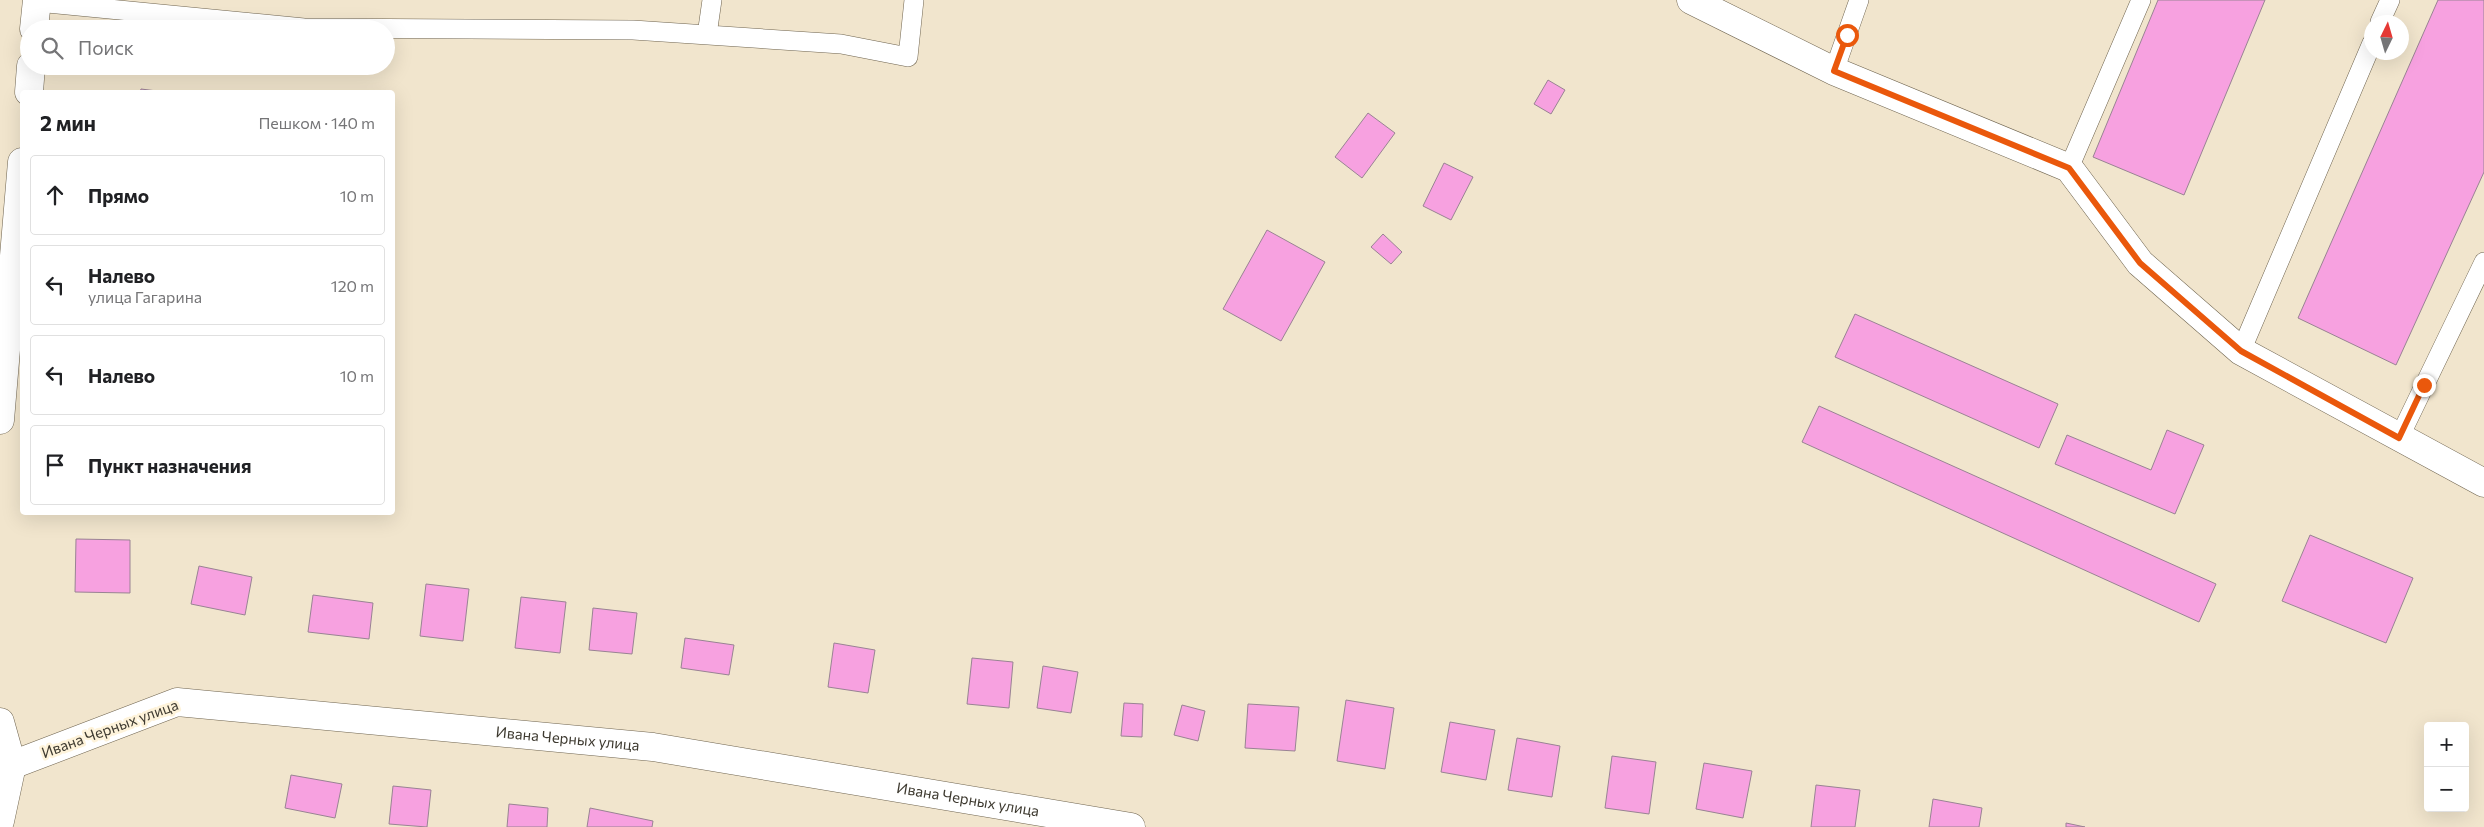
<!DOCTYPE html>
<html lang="ru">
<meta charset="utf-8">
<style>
body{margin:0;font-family:Commissioner,sans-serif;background:#f6f6f6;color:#202124}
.controls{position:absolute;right:15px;bottom:15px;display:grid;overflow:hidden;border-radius:5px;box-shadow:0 5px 20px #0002}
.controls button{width:45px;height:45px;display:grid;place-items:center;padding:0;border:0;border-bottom:1px solid #e0e0e0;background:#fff;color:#202124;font:25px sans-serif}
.compass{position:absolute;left:2364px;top:15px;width:45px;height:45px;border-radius:50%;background:#fff;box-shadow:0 5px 20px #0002;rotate:5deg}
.stop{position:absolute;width:15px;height:15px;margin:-11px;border:4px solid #ea580c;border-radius:50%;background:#fff}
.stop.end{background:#ea580c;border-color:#fff;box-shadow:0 1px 5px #0008}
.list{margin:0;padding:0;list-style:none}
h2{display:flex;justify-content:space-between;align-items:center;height:65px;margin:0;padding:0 20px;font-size:21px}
h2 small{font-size:16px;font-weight:400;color:#757577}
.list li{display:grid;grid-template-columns:32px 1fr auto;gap:15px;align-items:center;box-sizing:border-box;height:80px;margin:0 10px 10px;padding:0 10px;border:1px solid #e0e0e0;border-radius:5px}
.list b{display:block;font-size:19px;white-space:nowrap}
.list p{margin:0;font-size:16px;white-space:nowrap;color:#757577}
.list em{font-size:16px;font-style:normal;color:#757577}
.icon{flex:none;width:28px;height:28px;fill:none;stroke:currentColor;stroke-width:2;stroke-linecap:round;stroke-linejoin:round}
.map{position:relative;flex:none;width:2484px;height:827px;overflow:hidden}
.search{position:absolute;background:#fff;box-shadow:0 5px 20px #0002;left:20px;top:20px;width:375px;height:55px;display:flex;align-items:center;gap:12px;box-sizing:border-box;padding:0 18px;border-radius:28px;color:#757577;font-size:19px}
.panel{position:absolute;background:#fff;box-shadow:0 5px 20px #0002;left:20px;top:90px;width:375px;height:425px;border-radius:5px}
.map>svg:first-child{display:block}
.building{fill:#f7a1e0;stroke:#998393}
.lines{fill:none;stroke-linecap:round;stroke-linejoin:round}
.service-casing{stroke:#6f644f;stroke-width:20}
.minor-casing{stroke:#6f644f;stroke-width:29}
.service{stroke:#fff;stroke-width:19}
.minor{stroke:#fff;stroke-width:28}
.route{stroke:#ea580c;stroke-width:6}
.labels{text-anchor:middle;stroke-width:5;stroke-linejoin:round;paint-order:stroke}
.street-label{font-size:15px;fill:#3e3a30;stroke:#fef3da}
</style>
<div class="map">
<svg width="2484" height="827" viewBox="0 0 2484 827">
<rect width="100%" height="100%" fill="#f1e5cd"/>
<path class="building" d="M 2158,0 L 2265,0 L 2184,195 L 2093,157 Z
M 2438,0 L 2484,0 L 2484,172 L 2396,365 L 2298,318 Z
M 1548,80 L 1565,90 L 1551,114 L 1534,104 Z
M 141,89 L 165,92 L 140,92 Z
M 1368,113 L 1395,133 L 1362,178 L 1335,157 Z
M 1444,163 L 1473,177 L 1451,220 L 1423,206 Z
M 1267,230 L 1325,262 L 1281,341 L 1223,309 Z
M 1383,234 L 1402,252 L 1391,264 L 1371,247 Z
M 1855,314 L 2058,404 L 2039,448 L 1835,357 Z
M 1819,406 L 2216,584 L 2199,622 L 1802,442 Z
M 2167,430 L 2204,445 L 2175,514 L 2055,464 L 2067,435 L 2151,470 Z
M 2310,535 L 2413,578 L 2386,643 L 2282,601 Z
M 76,539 L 130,540 L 130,593 L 75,592 Z
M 199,566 L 252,577 L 245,615 L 191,604 Z
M 426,584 L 469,589 L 463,641 L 420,636 Z
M 313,595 L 373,603 L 369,639 L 308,632 Z
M 521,597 L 566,602 L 560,653 L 515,648 Z
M 593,608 L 637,613 L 632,654 L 589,650 Z
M 685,638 L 734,645 L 729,675 L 681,668 Z
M 834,643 L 875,650 L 868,693 L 828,687 Z
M 972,658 L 1013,662 L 1009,708 L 967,704 Z
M 1043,666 L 1078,672 L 1071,713 L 1037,708 Z
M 1346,700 L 1394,708 L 1385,769 L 1337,761 Z
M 1124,703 L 1143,704 L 1142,737 L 1121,736 Z
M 1248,704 L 1299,707 L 1295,751 L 1245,748 Z
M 1182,705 L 1205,711 L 1198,741 L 1174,735 Z
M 1450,722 L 1495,730 L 1486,780 L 1441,772 Z
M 1517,738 L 1560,746 L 1552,797 L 1508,790 Z
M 1612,756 L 1656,762 L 1649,814 L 1605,808 Z
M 1704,763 L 1752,771 L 1743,818 L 1696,809 Z
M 291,775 L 342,784 L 335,818 L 285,808 Z
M 1816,785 L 1860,790 L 1855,827 L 1811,827 Z
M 393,786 L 431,790 L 427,827 L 389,824 Z
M 1933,799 L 1982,808 L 1979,827 L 1929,827 Z
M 509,804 L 548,808 L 547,827 L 507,827 Z
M 590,808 L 653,821 L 652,827 L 587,827 Z
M 2066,823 L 2085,827 L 2066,827 Z"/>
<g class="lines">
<defs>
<path id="service" d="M 37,2 L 304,28 L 633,30 L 841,44 L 908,57 L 914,0
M 2380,22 L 2390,0
M 707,35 L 712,0
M 1834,71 L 1859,0
M 2069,168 L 2141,0
M 2241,351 L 2372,43
M 2399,438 L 2484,262"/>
<g id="minor">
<path d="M 1691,0 L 1834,71 L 2069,168 L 2140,263 L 2241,351 L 2484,483"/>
<path d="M 34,29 L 37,0"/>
<path d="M 29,92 L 31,66"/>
<path d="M 0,420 L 22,162"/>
<path d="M 0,722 L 12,765 L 0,821"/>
<path id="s1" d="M 12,765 L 177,702 L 653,747 L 1131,827"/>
</g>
</defs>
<use href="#service" class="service-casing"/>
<use href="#minor" class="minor-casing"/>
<use href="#service" class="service"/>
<use href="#minor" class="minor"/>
</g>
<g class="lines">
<path class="route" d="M 1847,35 L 1834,71 L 2069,168 L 2140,263 L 2241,351 L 2399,438 L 2424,385"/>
</g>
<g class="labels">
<g class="street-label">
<text transform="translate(110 729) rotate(-20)" y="5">Ивана Черных улица</text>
<text dy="5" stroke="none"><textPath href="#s1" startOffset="569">Ивана Черных улица</textPath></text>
<text dy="5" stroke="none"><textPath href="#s1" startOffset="974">Ивана Черных улица</textPath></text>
</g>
</g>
</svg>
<div class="controls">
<button>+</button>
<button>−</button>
</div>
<svg class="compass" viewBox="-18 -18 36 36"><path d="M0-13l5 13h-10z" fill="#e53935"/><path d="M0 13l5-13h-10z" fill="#757577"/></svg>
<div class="stop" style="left:1847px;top:35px"></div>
<div class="stop end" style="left:2424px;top:385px"></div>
<div class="search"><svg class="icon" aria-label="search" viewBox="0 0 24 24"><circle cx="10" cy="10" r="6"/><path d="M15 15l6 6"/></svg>Поиск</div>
<section class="panel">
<h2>2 мин<small>Пешком · 140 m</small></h2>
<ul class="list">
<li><svg class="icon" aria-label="ahead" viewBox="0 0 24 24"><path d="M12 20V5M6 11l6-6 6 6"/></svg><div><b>Прямо</b></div><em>10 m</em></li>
<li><svg class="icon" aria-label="left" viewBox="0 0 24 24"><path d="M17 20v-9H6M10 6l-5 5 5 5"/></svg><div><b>Налево</b><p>улица Гагарина</p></div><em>120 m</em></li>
<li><svg class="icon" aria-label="left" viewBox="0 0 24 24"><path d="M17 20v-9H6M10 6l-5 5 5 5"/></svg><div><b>Налево</b></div><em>10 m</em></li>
<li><svg class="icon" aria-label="arrive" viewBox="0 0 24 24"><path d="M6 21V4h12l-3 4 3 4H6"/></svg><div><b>Пункт назначения</b></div></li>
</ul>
</section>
</div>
